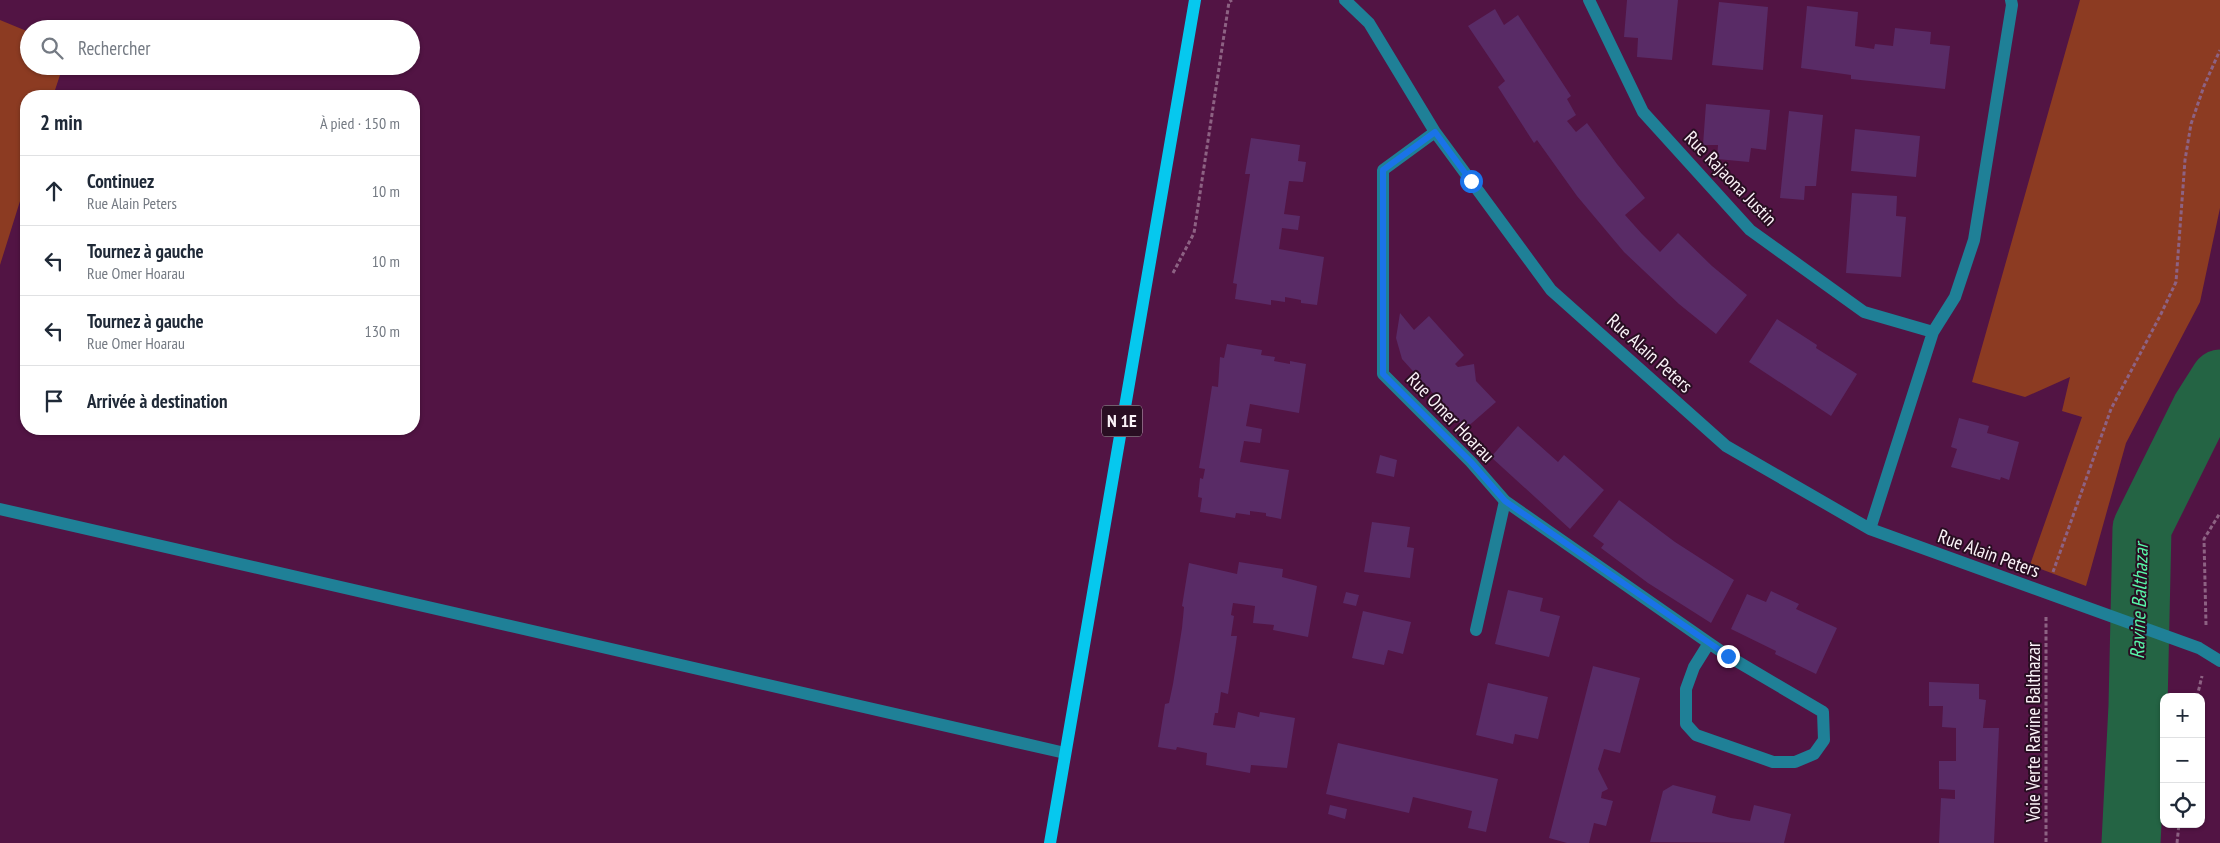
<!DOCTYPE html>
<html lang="fr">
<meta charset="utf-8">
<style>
body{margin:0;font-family:"PT Sans Narrow",sans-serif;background:#f2f2f3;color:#1f2937}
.controls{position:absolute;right:15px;bottom:15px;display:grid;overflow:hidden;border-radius:10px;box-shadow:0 1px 4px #0004}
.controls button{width:45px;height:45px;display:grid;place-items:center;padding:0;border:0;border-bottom:1px solid #e0e1e3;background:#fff;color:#1f2937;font:25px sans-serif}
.stop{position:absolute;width:15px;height:15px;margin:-11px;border:4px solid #1a73e8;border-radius:50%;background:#fff}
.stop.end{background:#1a73e8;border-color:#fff;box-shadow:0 1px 5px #0008}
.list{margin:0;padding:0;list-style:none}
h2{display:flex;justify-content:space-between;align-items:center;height:65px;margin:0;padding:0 20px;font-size:21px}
h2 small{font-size:16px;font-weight:400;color:#747a83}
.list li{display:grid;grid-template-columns:32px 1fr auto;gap:15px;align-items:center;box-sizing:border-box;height:70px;padding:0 20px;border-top:1px solid #e0e1e3}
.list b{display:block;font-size:19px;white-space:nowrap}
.list p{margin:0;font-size:16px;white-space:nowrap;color:#747a83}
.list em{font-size:16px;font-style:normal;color:#747a83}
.icon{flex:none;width:28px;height:28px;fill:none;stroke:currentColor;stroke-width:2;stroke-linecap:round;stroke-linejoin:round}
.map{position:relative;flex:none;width:2220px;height:843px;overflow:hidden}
.search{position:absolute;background:#fff;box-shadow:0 1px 4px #0004;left:20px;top:20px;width:400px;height:55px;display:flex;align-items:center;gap:12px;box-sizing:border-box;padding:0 18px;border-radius:28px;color:#747a83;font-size:19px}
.panel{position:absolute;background:#fff;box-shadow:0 1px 4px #0004;left:20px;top:90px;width:400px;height:345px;border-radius:20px}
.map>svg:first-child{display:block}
.green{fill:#8c3b22}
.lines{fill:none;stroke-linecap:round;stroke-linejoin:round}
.river{stroke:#246444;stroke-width:59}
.building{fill:#592b66}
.path{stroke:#8d6283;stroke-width:3;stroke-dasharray:4 2.5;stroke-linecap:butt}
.service{stroke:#1f8097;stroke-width:12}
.minor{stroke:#1f8097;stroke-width:12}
.primary{stroke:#06c8ee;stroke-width:12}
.route{stroke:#1a73e8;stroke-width:6}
.labels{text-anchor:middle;stroke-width:4;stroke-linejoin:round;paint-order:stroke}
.shield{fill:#290e22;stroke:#bbaeb7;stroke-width:1}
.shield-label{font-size:18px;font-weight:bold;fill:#faf2f7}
.street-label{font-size:19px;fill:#faf2f7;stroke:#290e22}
.water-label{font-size:20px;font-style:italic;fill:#58f6a8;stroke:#290e22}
</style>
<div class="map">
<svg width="2220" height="843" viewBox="0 0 2220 843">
<rect width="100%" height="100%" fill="#521444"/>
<path class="green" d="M 2080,0 L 2220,0 L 2220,208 L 2200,302 L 2126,443 L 2086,586 L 2030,565 L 2082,417 L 2062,411 L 2070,377 L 2025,397 L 1972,382 Z
M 0,20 L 29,32 L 29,66 L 63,66 L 53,96 L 26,96 L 26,182 L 0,265 Z"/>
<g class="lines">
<path class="river" d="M 2131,843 L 2138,706 L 2142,528 L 2201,409 L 2220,379"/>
</g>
<path class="building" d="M 1627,0 L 1678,0 L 1672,60 L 1637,57 L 1638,38 L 1624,37 Z
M 1719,2 L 1768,7 L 1763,70 L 1712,65 Z
M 1807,6 L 1858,12 L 1855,46 L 1874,49 L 1875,44 L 1893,46 L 1895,28 L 1931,32 L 1930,44 L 1950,46 L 1945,89 L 1851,79 L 1851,75 L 1801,68 Z
M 1495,9 L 1504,25 L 1518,15 L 1571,96 L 1567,99 L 1576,115 L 1567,121 L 1576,132 L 1587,123 L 1617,164 L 1645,198 L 1625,215 L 1642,234 L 1660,252 L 1678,233 L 1712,266 L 1747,295 L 1716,334 L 1679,304 L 1624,252 L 1577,196 L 1537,140 L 1534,143 L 1498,87 L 1505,81 L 1468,26 Z
M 1706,104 L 1770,110 L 1766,150 L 1751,148 L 1749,162 L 1717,159 L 1718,145 L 1703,145 Z
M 1789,111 L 1823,115 L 1816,186 L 1805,186 L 1804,200 L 1780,198 Z
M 1855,129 L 1920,136 L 1916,177 L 1851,171 Z
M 1251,138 L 1300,145 L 1298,161 L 1306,162 L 1303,182 L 1289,181 L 1284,214 L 1300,216 L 1298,230 L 1282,228 L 1279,249 L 1324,257 L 1317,305 L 1301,303 L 1301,300 L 1285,297 L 1285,302 L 1271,300 L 1271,305 L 1235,299 L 1237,284 L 1233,283 L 1250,174 L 1245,174 Z
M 1852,193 L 1897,196 L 1896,216 L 1906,217 L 1901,277 L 1846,273 Z
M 1400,313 L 1414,330 L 1429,316 L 1464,355 L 1455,364 L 1458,367 L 1474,364 L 1476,381 L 1496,402 L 1465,429 L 1402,359 L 1396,338 Z
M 1777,319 L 1817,345 L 1816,348 L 1857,374 L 1831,416 L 1749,362 Z
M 1227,344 L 1262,350 L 1261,355 L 1275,357 L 1274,361 L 1290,364 L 1290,361 L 1306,364 L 1299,413 L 1250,404 L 1246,426 L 1262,429 L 1260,443 L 1244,441 L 1240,462 L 1289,470 L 1281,519 L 1266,516 L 1266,513 L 1250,511 L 1250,515 L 1236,513 L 1235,518 L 1200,512 L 1202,498 L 1198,497 L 1200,478 L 1203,479 L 1205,469 L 1199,468 L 1204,438 L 1212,386 L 1218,387 L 1220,357 L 1224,358 Z
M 1959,418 L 1989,426 L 1987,433 L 2019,442 L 2009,480 L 2001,477 L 2000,480 L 1951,467 L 1957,449 L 1951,447 Z
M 1518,426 L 1558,462 L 1564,455 L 1604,490 L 1570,529 L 1491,457 Z
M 1380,455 L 1397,460 L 1394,477 L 1376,473 Z
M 1619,500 L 1675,542 L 1734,580 L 1711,623 L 1648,583 L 1601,548 L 1604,544 L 1593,536 Z
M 1372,522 L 1410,527 L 1407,547 L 1414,548 L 1410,578 L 1364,572 Z
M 1239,562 L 1283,569 L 1282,577 L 1317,586 L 1308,637 L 1273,630 L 1274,625 L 1253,623 L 1255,606 L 1233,603 L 1231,615 L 1234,616 L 1231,636 L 1237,636 L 1235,650 L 1228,694 L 1221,692 L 1218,713 L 1215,713 L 1213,725 L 1235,728 L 1238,712 L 1259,717 L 1260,712 L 1295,718 L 1287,768 L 1251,765 L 1250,773 L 1206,765 L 1207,753 L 1177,747 L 1176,750 L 1158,747 L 1165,704 L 1169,703 L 1173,684 L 1182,628 L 1184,607 L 1182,606 L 1189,563 L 1237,574 Z
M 1508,590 L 1543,598 L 1540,611 L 1560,616 L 1549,657 L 1495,644 Z
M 1771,591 L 1799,604 L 1796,609 L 1837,628 L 1816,674 L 1775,654 L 1776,651 L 1731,629 L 1747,594 L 1766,602 Z
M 1346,592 L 1359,595 L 1356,606 L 1343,603 Z
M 1363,611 L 1411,622 L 1403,654 L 1388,650 L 1384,665 L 1352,658 Z
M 1593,666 L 1640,678 L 1620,753 L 1604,749 L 1598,769 L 1608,789 L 1602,792 L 1601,798 L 1613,801 L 1606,826 L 1594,823 L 1589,843 L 1567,843 L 1549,838 Z
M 1929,682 L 1979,684 L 1979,699 L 1986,700 L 1983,728 L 1999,728 L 1994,843 L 1939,843 L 1941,798 L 1955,799 L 1955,790 L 1939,789 L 1939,761 L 1956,761 L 1956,728 L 1942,727 L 1943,706 L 1929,706 Z
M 1488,683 L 1548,697 L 1538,739 L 1515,734 L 1513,744 L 1476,735 Z
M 1338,743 L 1498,779 L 1486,832 L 1468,828 L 1472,811 L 1413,797 L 1409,813 L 1326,794 Z
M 1673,785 L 1716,796 L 1712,813 L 1731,818 L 1750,821 L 1754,805 L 1791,814 L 1784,843 L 1650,842 L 1663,791 Z
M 1330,805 L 1347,809 L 1345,819 L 1328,814 Z"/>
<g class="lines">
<path class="path" d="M 1173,273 L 1194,233 L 1229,2 L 1232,0
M 2053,572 L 2111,409 L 2160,316 L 2176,282 L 2185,160 L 2191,124 L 2204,86 L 2220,50
M 2046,617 L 2046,843
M 2206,625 L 2204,539 L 2220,513
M 2197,697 L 2202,676
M 2177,843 L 2179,824"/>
<path class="service" d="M 1476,630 L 1505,501"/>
<path class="minor" d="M 1345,0 L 1369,23 L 1435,132 L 1551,290 L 1726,446 L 1870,529 L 2199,648 L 2220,661
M 1589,0 L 1643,112 L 1750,230 L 1864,312 L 1933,332
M 1435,132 L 1383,170 L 1383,374 L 1471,462 L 1505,501 L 1709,643 L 1728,656 L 1823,712 L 1824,740 L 1814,754 L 1795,762 L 1773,762 L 1696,735 L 1686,724 L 1686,689 L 1694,667 L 1709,643
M 0,509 L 1065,753
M 1870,529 L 1933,332 L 1955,297 L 1974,240 L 2012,5 L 2011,0"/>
<path class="primary" d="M 1050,843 L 1195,0"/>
</g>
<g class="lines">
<path class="route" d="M 1471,181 L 1435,132 L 1383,170 L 1383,374 L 1471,462 L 1505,501 L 1728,656"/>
</g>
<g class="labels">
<rect class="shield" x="1102" y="405.5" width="40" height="31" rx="4"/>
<g class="shield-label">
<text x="1122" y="427">N 1E</text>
</g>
<g class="street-label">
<text transform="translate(1731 178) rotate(46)" y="7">Rue Rajaona Justin</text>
<text transform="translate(1650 353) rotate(42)" y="7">Rue Alain Peters</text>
<text transform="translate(1451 417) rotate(46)" y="7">Rue Omer Hoarau</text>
<text transform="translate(1989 553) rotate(20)" y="7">Rue Alain Peters</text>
<text transform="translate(2033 732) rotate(-90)" y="7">Voie Verte Ravine Balthazar</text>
</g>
<g class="water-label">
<text transform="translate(2139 601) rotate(-88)" y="7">Ravine Balthazar</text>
</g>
</g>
</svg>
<div class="controls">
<button>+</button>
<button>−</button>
<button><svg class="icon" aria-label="locate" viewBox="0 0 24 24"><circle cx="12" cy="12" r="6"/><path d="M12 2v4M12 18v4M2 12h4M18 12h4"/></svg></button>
</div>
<div class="stop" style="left:1471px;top:181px"></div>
<div class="stop end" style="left:1728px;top:656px"></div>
<div class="search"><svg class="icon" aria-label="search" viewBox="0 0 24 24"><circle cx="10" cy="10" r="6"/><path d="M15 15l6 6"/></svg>Rechercher</div>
<section class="panel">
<h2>2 min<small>À pied · 150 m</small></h2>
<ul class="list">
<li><svg class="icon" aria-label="ahead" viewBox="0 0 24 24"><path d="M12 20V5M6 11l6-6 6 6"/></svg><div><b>Continuez</b><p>Rue Alain Peters</p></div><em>10 m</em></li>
<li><svg class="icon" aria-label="left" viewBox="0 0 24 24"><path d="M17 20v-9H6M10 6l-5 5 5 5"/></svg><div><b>Tournez à gauche</b><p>Rue Omer Hoarau</p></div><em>10 m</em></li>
<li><svg class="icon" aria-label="left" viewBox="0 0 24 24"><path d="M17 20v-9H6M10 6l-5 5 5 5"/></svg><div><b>Tournez à gauche</b><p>Rue Omer Hoarau</p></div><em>130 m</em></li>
<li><svg class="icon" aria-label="arrive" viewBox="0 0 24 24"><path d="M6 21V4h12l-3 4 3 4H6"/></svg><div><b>Arrivée à destination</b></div></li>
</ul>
</section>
</div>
